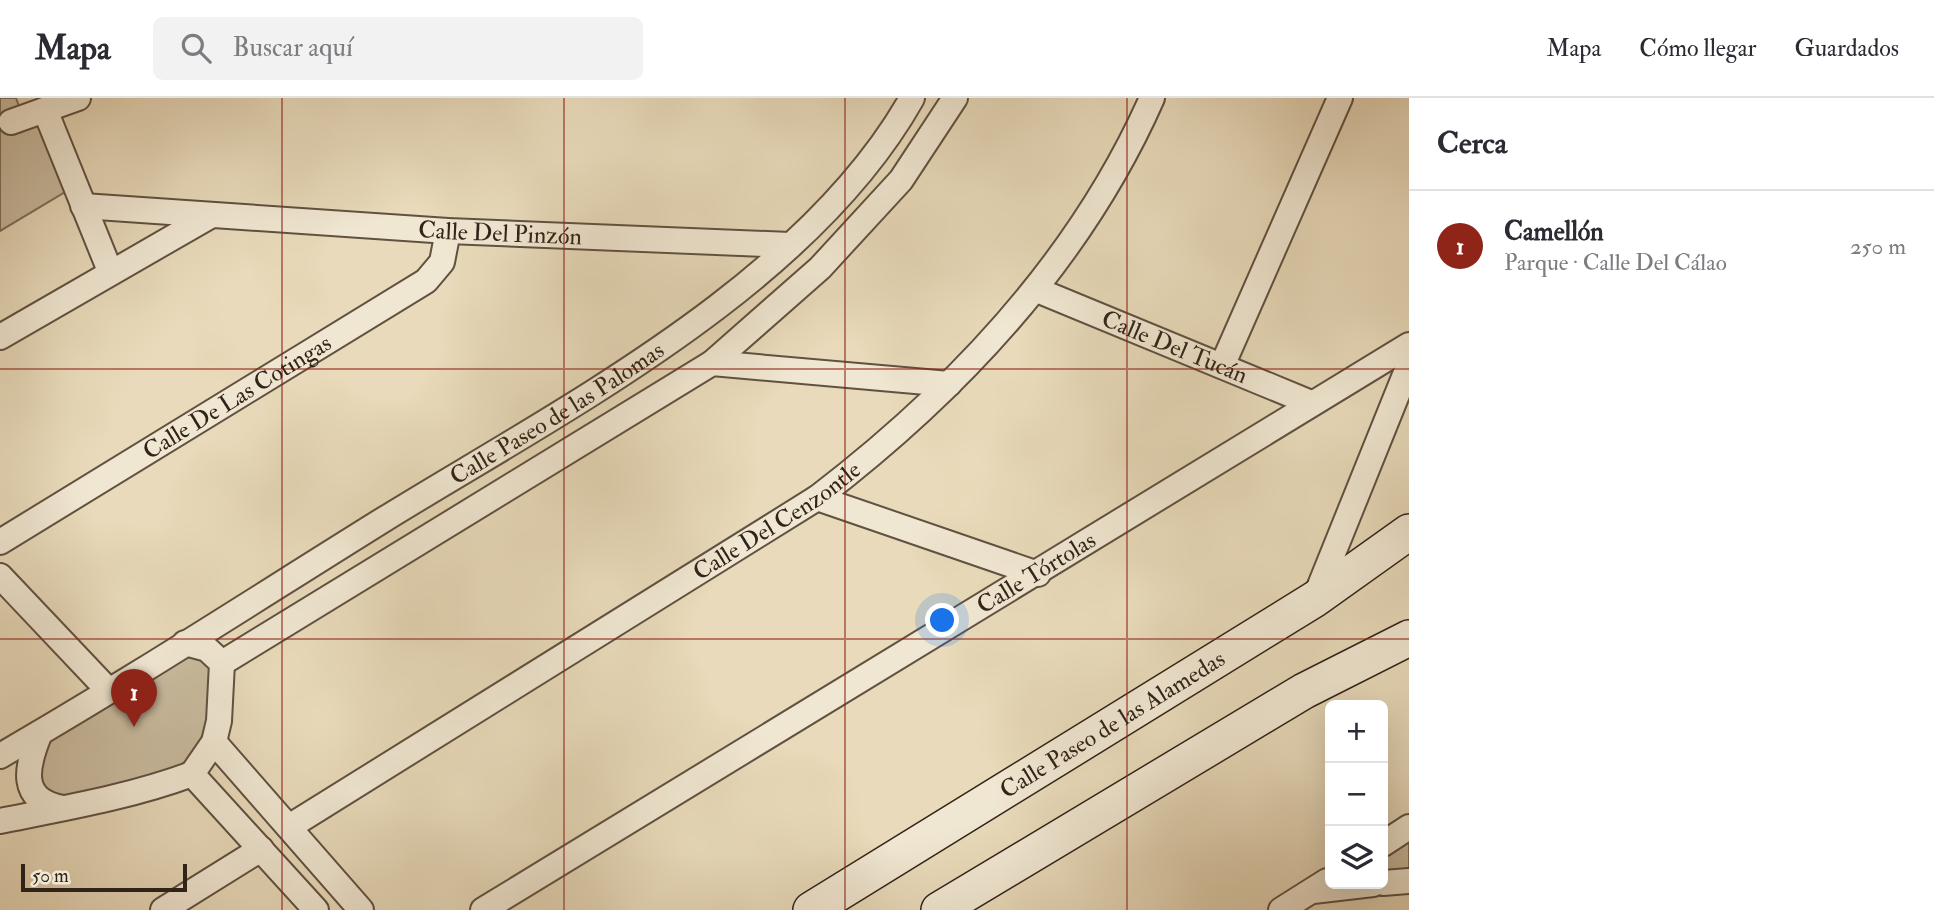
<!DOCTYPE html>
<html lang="es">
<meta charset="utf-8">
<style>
body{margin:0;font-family:"IM FELL Double Pica",serif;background:#f2f2f3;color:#2b2b33}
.controls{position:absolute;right:21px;bottom:21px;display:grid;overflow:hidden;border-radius:10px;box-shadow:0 7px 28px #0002}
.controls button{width:63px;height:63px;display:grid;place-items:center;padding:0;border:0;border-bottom:2px solid #e1e1e2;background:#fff;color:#2b2b33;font:35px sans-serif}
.scale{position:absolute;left:21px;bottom:18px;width:166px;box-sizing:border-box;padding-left:7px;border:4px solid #322319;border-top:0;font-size:19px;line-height:24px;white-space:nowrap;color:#322319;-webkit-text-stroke:5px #f0e7d2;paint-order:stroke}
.you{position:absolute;left:943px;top:523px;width:24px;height:24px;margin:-18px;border:5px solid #fff;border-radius:50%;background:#1a73e8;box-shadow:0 0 0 10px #1a73e833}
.badge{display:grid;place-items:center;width:46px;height:46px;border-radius:50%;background:#8f2418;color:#fff;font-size:23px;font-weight:700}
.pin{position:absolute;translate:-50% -58px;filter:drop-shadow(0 2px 4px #0008)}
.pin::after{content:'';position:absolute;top:37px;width:24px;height:21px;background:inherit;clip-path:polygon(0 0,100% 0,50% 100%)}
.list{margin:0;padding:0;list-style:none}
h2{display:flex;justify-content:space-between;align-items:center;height:91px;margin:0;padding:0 28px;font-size:30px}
h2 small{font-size:23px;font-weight:400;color:#7c7c81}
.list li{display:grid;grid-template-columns:46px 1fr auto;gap:21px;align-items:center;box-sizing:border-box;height:112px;padding:0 28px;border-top:2px solid #e1e1e2}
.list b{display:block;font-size:26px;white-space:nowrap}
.list p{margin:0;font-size:23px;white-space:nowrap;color:#7c7c81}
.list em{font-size:23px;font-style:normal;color:#7c7c81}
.icon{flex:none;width:38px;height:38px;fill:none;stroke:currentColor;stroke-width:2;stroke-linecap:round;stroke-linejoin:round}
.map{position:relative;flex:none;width:1409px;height:812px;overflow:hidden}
header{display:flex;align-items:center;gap:42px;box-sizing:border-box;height:98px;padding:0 35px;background:#fff;border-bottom:2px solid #e1e1e2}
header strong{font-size:33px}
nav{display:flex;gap:38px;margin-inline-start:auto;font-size:24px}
.search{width:490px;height:63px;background:#f2f2f3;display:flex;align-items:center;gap:18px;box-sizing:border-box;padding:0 24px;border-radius:10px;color:#7c7c81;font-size:26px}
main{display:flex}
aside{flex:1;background:#fff}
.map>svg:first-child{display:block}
.green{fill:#c9bb9f;stroke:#7e6f5c;stroke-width:2}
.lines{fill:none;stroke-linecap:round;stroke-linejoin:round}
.street-casing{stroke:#605141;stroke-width:28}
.secondary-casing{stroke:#322319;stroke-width:38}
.street{stroke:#f0e7d2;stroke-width:24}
.secondary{stroke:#f0e7d2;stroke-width:35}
.grid{fill:none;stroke:#8f2418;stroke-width:2;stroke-opacity:0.55}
.labels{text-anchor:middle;stroke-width:5;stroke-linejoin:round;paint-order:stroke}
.street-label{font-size:24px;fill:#322319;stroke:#f0e7d2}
</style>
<header>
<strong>Mapa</strong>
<div class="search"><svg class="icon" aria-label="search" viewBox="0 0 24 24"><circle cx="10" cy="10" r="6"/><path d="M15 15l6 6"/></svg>Buscar aquí</div>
<nav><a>Mapa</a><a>Cómo llegar</a><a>Guardados</a></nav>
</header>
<main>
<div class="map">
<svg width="1409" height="812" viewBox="0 0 1409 812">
<rect width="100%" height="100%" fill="#e8daba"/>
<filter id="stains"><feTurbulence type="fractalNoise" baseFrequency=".00286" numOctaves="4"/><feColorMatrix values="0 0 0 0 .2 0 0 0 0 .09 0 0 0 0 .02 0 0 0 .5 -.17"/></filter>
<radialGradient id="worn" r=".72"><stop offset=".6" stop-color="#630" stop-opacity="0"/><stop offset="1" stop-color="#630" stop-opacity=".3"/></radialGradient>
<path class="green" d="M 0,0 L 16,0 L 23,19 L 45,12 L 75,88 L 0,133 Z
M 207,551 L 219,623 L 192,676 L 108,702 L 34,697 L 40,635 L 108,592 Z
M 1409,729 L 1409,783 L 1383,785 L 1383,746 Z"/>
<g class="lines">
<defs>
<g id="street">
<path d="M 45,12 L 110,173"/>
<path d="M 11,24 L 78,0"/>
<path id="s1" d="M 83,108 L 448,133 L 790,147"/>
<path id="s2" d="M 1037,192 L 1311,305"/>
<path d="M 0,239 L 210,118"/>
<path d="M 712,265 L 949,286"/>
<path d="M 1222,268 L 1340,0"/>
<path d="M 817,400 L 1038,476"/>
<path id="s3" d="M 0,444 L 426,183 L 442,164 L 448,133"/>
<path d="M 0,478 L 108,592"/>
<path d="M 1315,500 L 1409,267"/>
<path d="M 185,545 L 207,551 L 222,565 L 219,623 L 214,644 L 192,676"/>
<path d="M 222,565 L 712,265 L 820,170 L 901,82 L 955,0"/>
<path d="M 40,635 C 26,669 18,702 63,710"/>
<path d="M 214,644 L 361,812"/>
<path id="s4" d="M 0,658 C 130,583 256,501 383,422 C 561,312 807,187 912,0"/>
<path d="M 192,676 L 316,812"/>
<path d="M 0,723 C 65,710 130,699 192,676"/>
<path id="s5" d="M 289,729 L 817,400 C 957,293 1080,163 1152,0"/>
<path d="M 1383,746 L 1409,729"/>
<path d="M 1383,785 L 1409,783"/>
<path d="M 1313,793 L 1373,786"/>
<path d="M 163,812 L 261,751"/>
<path id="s6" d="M 483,812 L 1409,247"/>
<path d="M 1281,812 L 1327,783"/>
</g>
<g id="secondary">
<path id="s7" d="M 811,812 L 1315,501 L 1409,434"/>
<path d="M 939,812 L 1304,593 L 1409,540"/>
</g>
</defs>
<use href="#street" class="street-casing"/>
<use href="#secondary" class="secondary-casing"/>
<use href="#street" class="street"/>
<use href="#secondary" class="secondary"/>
</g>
<path class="grid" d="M 282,0 L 282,812M 564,0 L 564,812M 845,0 L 845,812M 1127,0 L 1127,812M 0,271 L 1409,271M 0,541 L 1409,541"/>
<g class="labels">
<g class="street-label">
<text dy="8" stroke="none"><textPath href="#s1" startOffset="418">Calle Del Pinzón</textPath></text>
<text dy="8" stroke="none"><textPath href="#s2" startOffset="149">Calle Del Tucán</textPath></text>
<text dy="8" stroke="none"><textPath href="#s3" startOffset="278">Calle De Las Cotingas</textPath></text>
<text dy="8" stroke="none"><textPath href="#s4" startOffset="654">Calle Paseo de las Palomas</textPath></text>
<text dy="8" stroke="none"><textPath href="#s5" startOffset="576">Calle Del Cenzontle</textPath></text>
<text dy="8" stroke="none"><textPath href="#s6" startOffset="648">Calle Tórtolas</textPath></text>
<text dy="8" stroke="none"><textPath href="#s7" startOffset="354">Calle Paseo de las Alamedas</textPath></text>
</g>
</g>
<rect width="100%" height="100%" filter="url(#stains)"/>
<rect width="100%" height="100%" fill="url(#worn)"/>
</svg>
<div class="controls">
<button>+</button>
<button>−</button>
<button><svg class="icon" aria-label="layers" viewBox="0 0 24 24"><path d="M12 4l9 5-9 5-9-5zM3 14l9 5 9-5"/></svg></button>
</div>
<div class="scale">50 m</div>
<div class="you"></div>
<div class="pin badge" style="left:134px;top:629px">1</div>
</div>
<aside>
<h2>Cerca<small></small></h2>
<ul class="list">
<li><span class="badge">1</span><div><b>Camellón</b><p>Parque · Calle Del Cálao</p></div><em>250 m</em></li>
</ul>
</aside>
</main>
